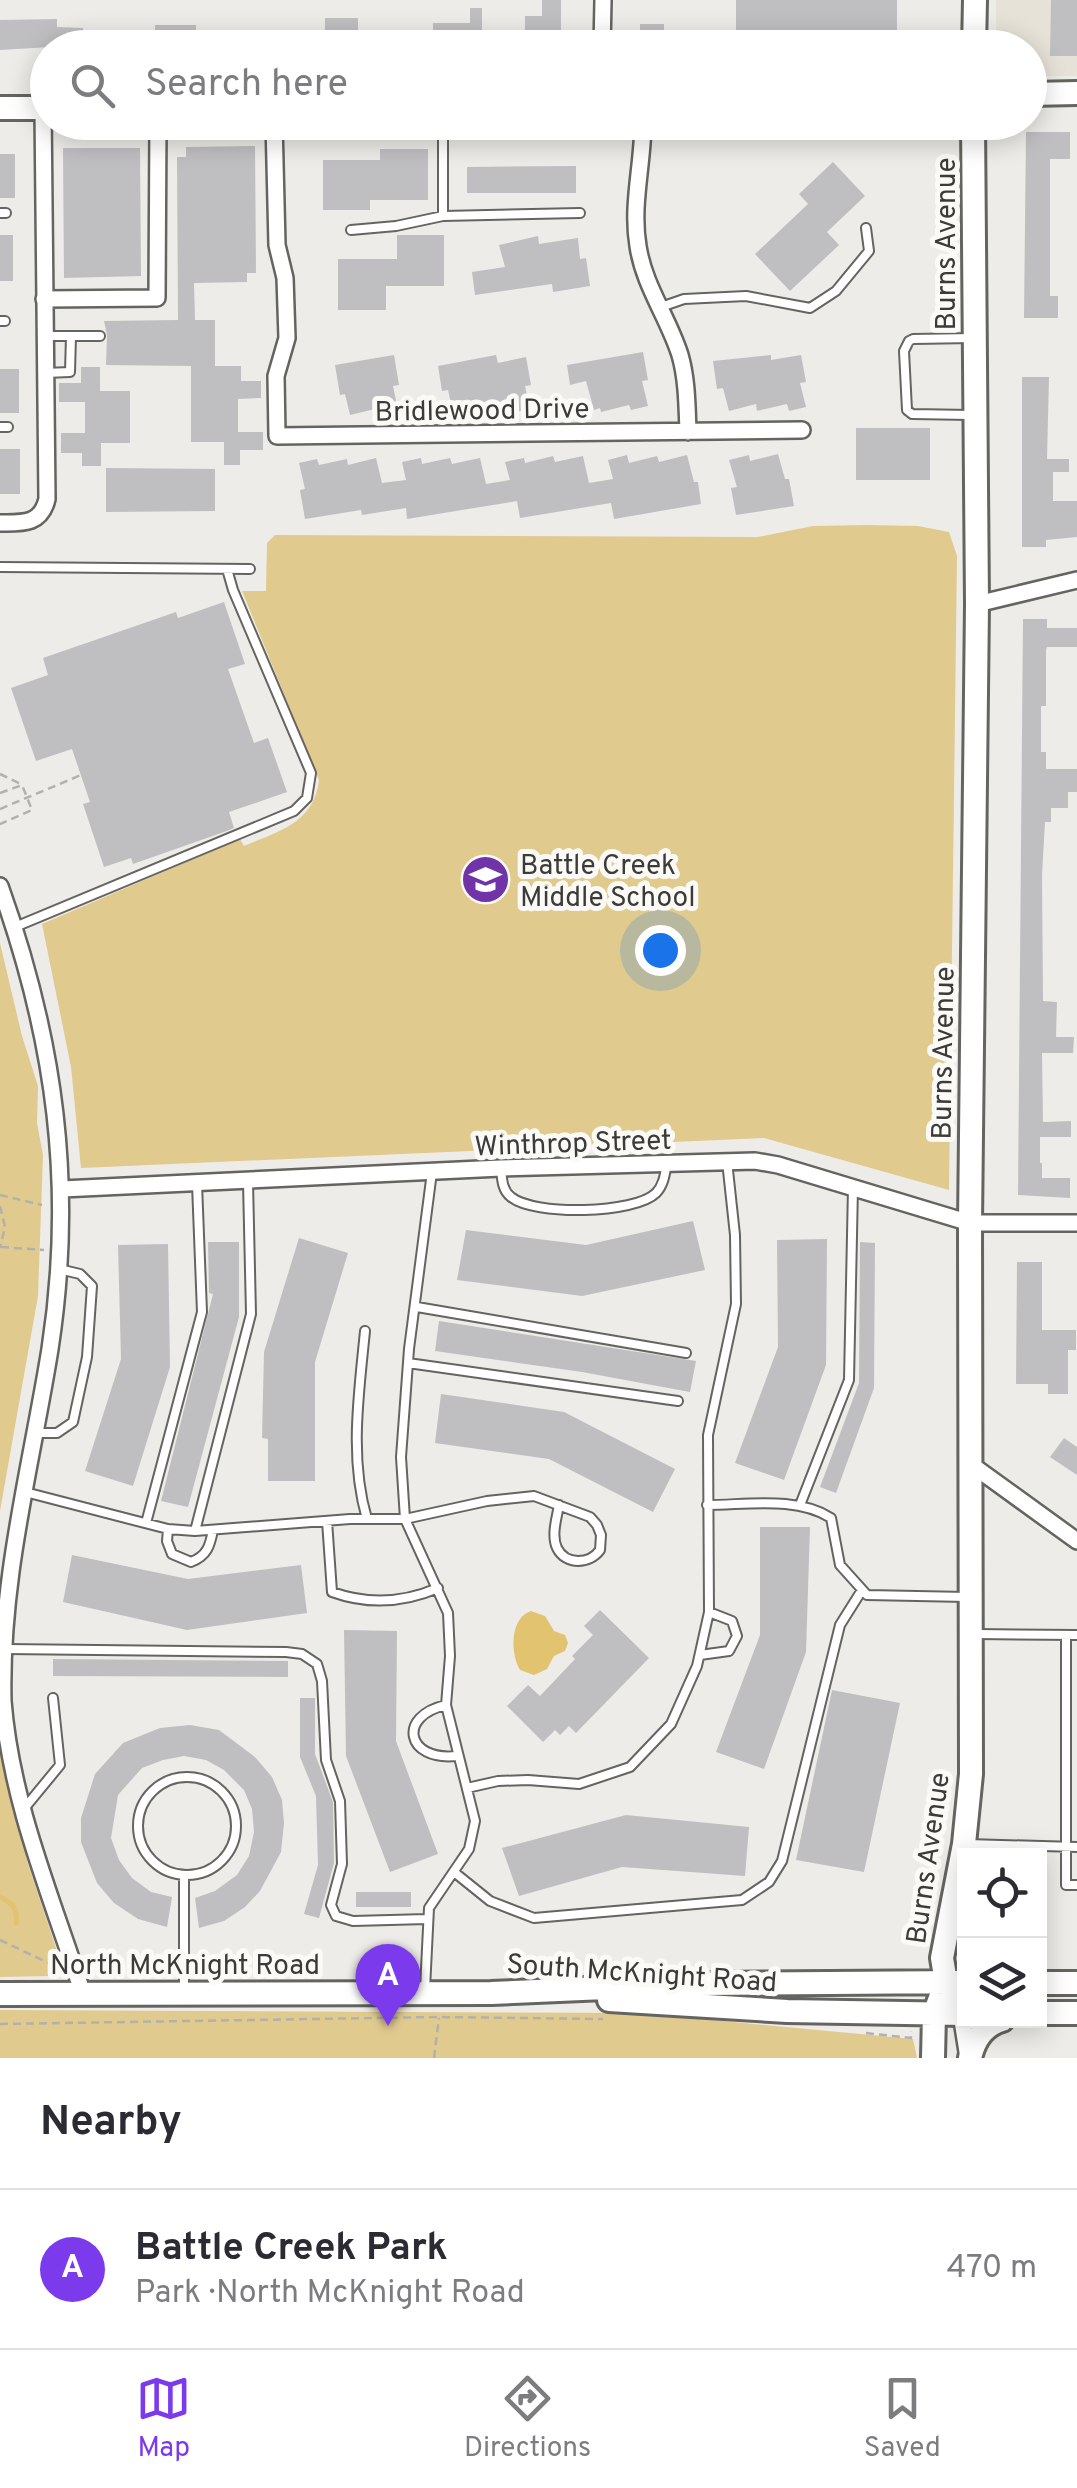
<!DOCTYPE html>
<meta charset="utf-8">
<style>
body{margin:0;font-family:Overpass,sans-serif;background:#f7f7f7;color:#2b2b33}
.controls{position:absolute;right:30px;bottom:30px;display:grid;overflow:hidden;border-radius:0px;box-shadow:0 5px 25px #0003}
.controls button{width:90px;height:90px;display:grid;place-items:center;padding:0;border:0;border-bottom:2px solid #e1e1e2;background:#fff;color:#2b2b33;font:50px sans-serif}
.you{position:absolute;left:660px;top:950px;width:35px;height:35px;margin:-25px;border:8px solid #fff;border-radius:50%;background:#1a73e8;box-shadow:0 0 0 15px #1a73e833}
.badge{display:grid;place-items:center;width:65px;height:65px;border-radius:50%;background:#7c3aed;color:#fff;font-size:32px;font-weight:700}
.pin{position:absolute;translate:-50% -82px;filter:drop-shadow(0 2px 5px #0008)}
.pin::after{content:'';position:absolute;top:52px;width:35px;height:30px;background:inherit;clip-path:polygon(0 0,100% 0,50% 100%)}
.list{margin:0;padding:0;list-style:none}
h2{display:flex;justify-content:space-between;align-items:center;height:130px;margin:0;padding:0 40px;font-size:42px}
h2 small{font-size:32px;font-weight:400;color:#7c7c81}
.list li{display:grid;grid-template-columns:65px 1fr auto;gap:30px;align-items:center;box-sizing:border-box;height:160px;padding:0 40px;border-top:2px solid #e1e1e2}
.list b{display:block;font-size:38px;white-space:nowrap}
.list p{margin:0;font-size:32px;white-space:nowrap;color:#7c7c81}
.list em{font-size:32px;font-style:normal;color:#7c7c81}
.icon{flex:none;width:55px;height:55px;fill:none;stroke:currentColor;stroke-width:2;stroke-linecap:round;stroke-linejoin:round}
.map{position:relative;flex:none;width:1077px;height:2058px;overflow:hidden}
.search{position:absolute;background:#fff;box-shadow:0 5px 25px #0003;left:30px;right:30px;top:30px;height:110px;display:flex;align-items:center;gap:25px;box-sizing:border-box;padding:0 35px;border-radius:55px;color:#7c7c81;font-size:38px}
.sheet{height:290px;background:#fff}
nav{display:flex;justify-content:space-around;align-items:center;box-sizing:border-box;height:140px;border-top:2px solid #e1e1e2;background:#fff;font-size:28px;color:#7c7c81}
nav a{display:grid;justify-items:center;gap:5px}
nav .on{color:#7c3aed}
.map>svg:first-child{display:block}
.built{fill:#e6e2d7}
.green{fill:#e0ca8e}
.water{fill:#e1c370}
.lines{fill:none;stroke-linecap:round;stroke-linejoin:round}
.stream{stroke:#e1c370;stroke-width:5}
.building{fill:#bfbec1}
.lane-casing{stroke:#656460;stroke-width:12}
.street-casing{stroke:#656460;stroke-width:20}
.secondary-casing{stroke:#656460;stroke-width:28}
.path{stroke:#b2b1ad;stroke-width:2.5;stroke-dasharray:8 5;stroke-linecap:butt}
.lane{stroke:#fff;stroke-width:8}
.street{stroke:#fff;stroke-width:15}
.secondary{stroke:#fff;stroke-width:22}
.labels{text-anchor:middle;stroke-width:10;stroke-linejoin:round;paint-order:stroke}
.street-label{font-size:28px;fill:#3b3b39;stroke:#fbfaf6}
.poi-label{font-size:28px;fill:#3b3b39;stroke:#fbfaf6;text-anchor:start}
</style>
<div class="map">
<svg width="1077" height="2058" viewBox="0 0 1077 2058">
<rect width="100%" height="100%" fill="#eeece8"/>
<path class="built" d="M 996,0 L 1077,0 L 1077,76 L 1030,76 L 1030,48 L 996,48 Z"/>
<path class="green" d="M 867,525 L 918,526 L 949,532 L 957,556 L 949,1190 L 764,1138 L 81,1168 L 71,1067 L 42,924 L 240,839 L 244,846 C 279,831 314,823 319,780 L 242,591 L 266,591 L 267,543 L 275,535 L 758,537 L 813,526 Z
M 0,943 L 22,1036 L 38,1086 L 37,1123 L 43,1155 L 38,1296 L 0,1511 Z
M 0,1742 L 28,1864 L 61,1963 L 57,1975 L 52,1976 L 0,1977 Z
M 0,2010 L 638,2013 L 913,2039 L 917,2058 L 0,2058 Z"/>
<path class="water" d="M 531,1611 L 545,1616 L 554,1631 L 565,1635 L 568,1643 L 565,1651 L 554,1656 L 547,1669 L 534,1675 L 520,1670 C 510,1653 510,1618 531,1611 Z"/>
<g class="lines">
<path class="stream" d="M 0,1897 C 13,1904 18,1908 16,1923"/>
</g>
<path class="building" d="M 542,0 L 561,0 L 561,40 L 544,40 L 544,48 L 525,48 L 525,16 L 542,16 Z
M 736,0 L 897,0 L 897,45 L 736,44 Z
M 1051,0 L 1077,0 L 1077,56 L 1050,56 Z
M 470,8 L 482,8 L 482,43 L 455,43 L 455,48 L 366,48 L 366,32 L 433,34 L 433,23 L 470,23 Z
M 325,18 L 358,18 L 358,42 L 338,43 L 338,48 L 325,48 Z
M 57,19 L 57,27 L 83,28 L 83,33 L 130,33 L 130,48 L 66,46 L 0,50 L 0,20 Z
M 640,24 L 664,24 L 664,48 L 640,48 Z
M 155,25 L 196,25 L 196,46 L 155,48 Z
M 203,35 L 250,35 L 250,48 L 203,48 Z
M 1026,132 L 1070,132 L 1070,159 L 1050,159 L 1050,296 L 1058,296 L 1058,318 L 1024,318 Z
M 255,146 L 256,273 L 247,273 L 247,282 L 194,283 L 195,320 L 215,320 L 215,366 L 241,366 L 241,381 L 261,381 L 261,398 L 238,399 L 238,432 L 263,432 L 263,450 L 240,450 L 240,465 L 224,465 L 224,442 L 191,442 L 191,366 L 106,365 L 107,335 L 104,321 L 178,320 L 177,157 L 186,157 L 186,147 Z
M 63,148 L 140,148 L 141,276 L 64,278 Z
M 380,149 L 428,149 L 428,200 L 370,200 L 370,210 L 323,210 L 323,160 L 380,160 Z
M 0,154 L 15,154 L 15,198 L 0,198 Z
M 833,162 L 865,196 L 827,232 L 839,245 L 790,291 L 755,254 L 808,204 L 799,194 Z
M 576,166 L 576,193 L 467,193 L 467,167 Z
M 0,235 L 13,235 L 13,281 L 0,281 Z
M 397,235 L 444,235 L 444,286 L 386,286 L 386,310 L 338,310 L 338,259 L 397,259 Z
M 538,236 L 539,244 L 578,238 L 580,259 L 586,258 L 590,286 L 553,292 L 552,284 L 475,295 L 472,272 L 505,267 L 499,245 Z
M 643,352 L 648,380 L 642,381 L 648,406 L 631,410 L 629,405 L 601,412 L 600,408 L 594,410 L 586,381 L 570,385 L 567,365 Z
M 394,355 L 399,385 L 393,386 L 398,410 L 380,414 L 379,408 L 350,415 L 345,394 L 340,395 L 335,365 Z
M 496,355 L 498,363 L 526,357 L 531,385 L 525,386 L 530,409 L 512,413 L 511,407 L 483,413 L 481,407 L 453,413 L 448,390 L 442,391 L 438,366 Z
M 771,355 L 771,360 L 801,355 L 806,382 L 800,383 L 806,407 L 789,411 L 787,404 L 757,411 L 756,404 L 729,411 L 723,388 L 717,389 L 713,361 Z
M 81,367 L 100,367 L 100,391 L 130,391 L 130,443 L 101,443 L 101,466 L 82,466 L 82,453 L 61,453 L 61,433 L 85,433 L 85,402 L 59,402 L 59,383 L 81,383 Z
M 0,369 L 19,369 L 19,413 L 0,413 Z
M 1022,377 L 1049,377 L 1047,459 L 1069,459 L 1069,472 L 1053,472 L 1053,501 L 1077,501 L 1077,537 L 1046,540 L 1046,547 L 1022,547 Z
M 856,428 L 930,428 L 930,480 L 856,480 Z
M 0,449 L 20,449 L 20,494 L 0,494 Z
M 778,454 L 785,479 L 789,479 L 794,506 L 736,515 L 731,488 L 737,487 L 729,460 L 749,455 L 750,461 Z
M 627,455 L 629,463 L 657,456 L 659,462 L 687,455 L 694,482 L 698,482 L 701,504 L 614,519 L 611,503 L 520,518 L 517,501 L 407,519 L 406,508 L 362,515 L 361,510 L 305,519 L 300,490 L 305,489 L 299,463 L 317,459 L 319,465 L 347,459 L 348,465 L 376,458 L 382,483 L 406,480 L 402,462 L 421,458 L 422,464 L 450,458 L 452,464 L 480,458 L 486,484 L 510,480 L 505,462 L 524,458 L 525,463 L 553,456 L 555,462 L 583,456 L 589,483 L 613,479 L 608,460 Z
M 106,468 L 215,469 L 215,511 L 106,512 Z
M 224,602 L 245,664 L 228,669 L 254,743 L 268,738 L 287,792 L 229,812 L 234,828 L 224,832 L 133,864 L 131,858 L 104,867 L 83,804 L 90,802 L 72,749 L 36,761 L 11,688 L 48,675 L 43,658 L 176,612 L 178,618 Z
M 1023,619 L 1047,619 L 1047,628 L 1077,628 L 1077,647 L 1047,647 L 1046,650 L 1046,706 L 1041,706 L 1041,752 L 1046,752 L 1046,769 L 1077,769 L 1077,792 L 1068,792 L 1068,808 L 1051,808 L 1051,822 L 1045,822 L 1042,875 L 1043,1001 L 1057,1002 L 1056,1037 L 1074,1037 L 1073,1053 L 1042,1053 L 1043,1122 L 1071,1121 L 1071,1137 L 1040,1137 L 1040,1163 L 1042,1163 L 1042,1178 L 1070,1178 L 1070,1198 L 1018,1195 Z
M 693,1221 L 705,1270 L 582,1296 L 457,1280 L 466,1230 L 586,1245 Z
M 299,1238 L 348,1253 L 315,1362 L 315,1481 L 268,1481 L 268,1439 L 262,1438 L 264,1352 Z
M 827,1239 L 826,1365 L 784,1480 L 735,1463 L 778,1347 L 777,1240 Z
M 208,1242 L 239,1242 L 239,1317 L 188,1507 L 161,1501 L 213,1294 L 209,1293 Z
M 860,1242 L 875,1243 L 874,1388 L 836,1493 L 820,1487 L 859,1383 Z
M 168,1244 L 170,1367 L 133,1486 L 85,1471 L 121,1359 L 118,1245 Z
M 1017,1262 L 1042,1262 L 1042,1330 L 1076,1330 L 1076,1350 L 1068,1350 L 1068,1394 L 1048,1394 L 1048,1384 L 1016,1384 Z
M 439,1321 L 696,1361 L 690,1392 L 582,1372 L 435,1351 Z
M 441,1394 L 564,1412 L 675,1469 L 653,1512 L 549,1459 L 435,1443 Z
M 1064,1438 L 1077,1447 L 1077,1475 L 1050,1457 Z
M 760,1527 L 810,1527 L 806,1652 L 764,1769 L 716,1752 L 760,1635 Z
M 72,1555 L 188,1579 L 301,1565 L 307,1613 L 187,1630 L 63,1602 Z
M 600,1610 L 649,1658 L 576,1733 L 569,1726 L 560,1735 L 555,1730 L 543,1742 L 507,1706 L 528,1685 L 540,1696 L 575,1659 L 572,1656 L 593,1635 L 584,1626 Z
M 344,1630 L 397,1631 L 396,1741 L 438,1854 L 390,1872 L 346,1756 Z
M 53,1659 L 288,1661 L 288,1677 L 53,1676 Z
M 832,1690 L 900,1703 L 864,1872 L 796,1860 Z
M 300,1698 L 315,1698 L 315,1754 L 333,1802 L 334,1863 L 319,1918 L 304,1914 L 318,1865 L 316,1796 L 300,1757 Z
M 190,1725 L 219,1730 L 255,1757 L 272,1777 L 282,1800 L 284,1823 L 281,1852 L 260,1891 L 245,1907 L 224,1921 L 199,1928 L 195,1898 L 215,1891 L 237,1875 L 249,1856 L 254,1832 L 252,1809 L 244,1790 L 224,1770 L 206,1760 L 184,1756 L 163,1760 L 142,1768 L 118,1795 L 111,1838 L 119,1860 L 132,1878 L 151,1892 L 172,1897 L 167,1927 L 138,1919 L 114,1903 L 97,1883 L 81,1842 L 81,1818 L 95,1774 L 123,1743 L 160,1728 Z
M 626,1815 L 749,1827 L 745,1876 L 622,1867 L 519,1896 L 502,1848 Z
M 356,1892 L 411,1892 L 411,1907 L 356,1907 Z"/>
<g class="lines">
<defs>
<path id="lane" d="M 443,122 L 443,216 L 580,213
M 0,213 L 6,213
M 351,230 L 396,226 L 443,216
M 658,308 L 684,299 L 746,296 L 810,308 L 836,291 L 869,251 L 866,228
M 0,321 L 5,321
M 45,336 L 100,336
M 45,373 L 70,372 L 71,336
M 971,415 L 912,414 L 907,410 L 904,351 L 909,341 L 913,339 L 973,338
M 0,427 L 8,427
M 0,567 L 250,569
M 15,927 L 294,811 L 307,798 L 311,773 L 233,590 L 227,569
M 501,1168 C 502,1179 502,1190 511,1197 C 534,1216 635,1214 656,1193 C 664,1185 665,1173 667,1163
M 417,1307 L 686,1353
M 365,1331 C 359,1393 349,1458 367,1519
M 408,1363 L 678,1401
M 33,1433 L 57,1433 L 73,1422 L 87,1357 L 92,1286 L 80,1274 L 59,1269
M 25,1492 L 168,1529 L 195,1531 L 350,1519 L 405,1519 L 487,1501 L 534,1496 L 590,1517 L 597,1525 L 601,1535 L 600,1550 C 590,1564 566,1566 557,1548 C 551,1535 557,1517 559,1505
M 707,1505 C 747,1505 797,1496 831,1518 L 840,1565 L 867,1595 L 967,1597
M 800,1505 L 849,1380 L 853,1187
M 327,1521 L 332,1592 C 368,1605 403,1603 438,1588
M 146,1523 L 202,1312 L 197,1184
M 168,1529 L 167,1541 L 172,1554 L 191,1562 C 207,1556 210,1546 213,1530
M 195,1531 L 251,1314 L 248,1182
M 976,1634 L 1077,1635
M 1066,1635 L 1066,1885 L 1077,1885
M 5,1649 L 286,1652 L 302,1654 L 317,1664 L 322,1681 L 326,1760 L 340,1801 L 342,1864 L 331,1905 L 336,1916 L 353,1921 L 427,1919
M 700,1655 L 729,1651 L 737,1636 L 732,1621 L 709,1612
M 446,1705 C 397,1716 406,1761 456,1756
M138 1826a49 49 0 1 1 98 0a49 49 0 1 1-98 0Z
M 467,1788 L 498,1781 L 528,1780 L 579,1784 L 630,1767 L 671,1724 L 697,1666 L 709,1612 L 708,1435 L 736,1304 L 735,1235 L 727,1161
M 23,1810 L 60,1765 L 53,1698
M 967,1844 L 1077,1847
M 454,1872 L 490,1901 L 534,1918 L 742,1900 L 769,1882 L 782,1861 L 840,1625 L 862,1590
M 184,1875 L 184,1989
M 425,1989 L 429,1908 L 469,1849 L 475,1821 L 446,1705 L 450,1656 L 448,1613 L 405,1519 L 401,1457 L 409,1349 L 432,1172"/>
<path id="street" d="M 602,48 L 603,0
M 274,122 L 277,245 L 285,278 L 287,338 L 276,376 L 277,436 L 802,430
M 643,122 C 643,164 631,205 638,246 C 644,286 668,317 680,355 C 687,379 687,406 688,432
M 44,299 L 157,298 L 158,122
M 0,523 C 22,523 41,525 47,499 L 43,108
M 977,604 L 1077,580
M 0,886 C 55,1040 75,1186 50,1349 C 31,1467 0,1580 3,1701 C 11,1803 52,1898 83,1994
M 62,1189 L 501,1168 L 755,1161 L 778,1165 L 970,1223 L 1077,1223
M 972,1465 L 1077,1541
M 946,1982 L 961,2014 L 968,2058"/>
<path id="secondary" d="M 974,48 L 975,0
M 1030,94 L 1077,93
M 0,108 L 48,108
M 1040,1983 L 1077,1983
M 0,1994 L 491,1993 L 697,1984 L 964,1982
M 609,2000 L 787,2011 L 964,2014
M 1040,2013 L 1077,2013
M 933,2058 L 934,2014 L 946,1982 L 942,1958 L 964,1844 L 971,1774 L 970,1223 L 977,604 L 973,122
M 970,2058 C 974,2040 984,2025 1002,2020"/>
</defs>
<use href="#lane" class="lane-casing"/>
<use href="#street" class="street-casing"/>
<use href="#secondary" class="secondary-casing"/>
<path class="path" d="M 0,774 L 21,784
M 0,793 L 22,785 L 32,810 L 0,824
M 0,809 L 81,775
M 0,1195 L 42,1205
M 0,1206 L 5,1227 L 0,1248
M 1,1247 L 44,1250
M 0,1940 L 57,1967
M 0,2024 L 439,2017 L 603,2019
M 866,2033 L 911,2038 L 911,2031
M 434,2058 L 439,2018"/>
<use href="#lane" class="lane"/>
<use href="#street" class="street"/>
<use href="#secondary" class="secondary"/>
</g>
<defs>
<symbol id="school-disc" viewBox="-11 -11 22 22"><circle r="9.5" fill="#7133a8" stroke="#fbfaf6"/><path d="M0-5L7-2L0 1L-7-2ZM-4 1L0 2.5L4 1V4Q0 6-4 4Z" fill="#fff"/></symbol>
</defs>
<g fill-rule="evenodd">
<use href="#school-disc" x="458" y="852" width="55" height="55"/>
</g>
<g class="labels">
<g class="street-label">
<text transform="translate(945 244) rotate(-90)" y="10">Burns Avenue</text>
<text transform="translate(482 409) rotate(-1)" y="10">Bridlewood Drive</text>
<text transform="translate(942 1053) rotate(-89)" y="10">Burns Avenue</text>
<text transform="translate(573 1142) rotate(-2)" y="10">Winthrop Street</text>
<text transform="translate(927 1858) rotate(-82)" y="10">Burns Avenue</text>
<text x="185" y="1974">North McKnight Road</text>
<text transform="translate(642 1972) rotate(4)" y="10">South McKnight Road</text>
</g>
<g class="poi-label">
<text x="520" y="874">Battle Creek<tspan x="520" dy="32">Middle School</tspan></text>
</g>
</g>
</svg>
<div class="controls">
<button><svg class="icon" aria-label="locate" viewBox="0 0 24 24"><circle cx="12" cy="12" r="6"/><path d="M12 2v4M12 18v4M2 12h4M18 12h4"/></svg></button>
<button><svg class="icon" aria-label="layers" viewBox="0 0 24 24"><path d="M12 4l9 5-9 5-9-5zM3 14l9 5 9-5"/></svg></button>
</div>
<div class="you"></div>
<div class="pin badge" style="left:388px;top:2026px">A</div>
<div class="search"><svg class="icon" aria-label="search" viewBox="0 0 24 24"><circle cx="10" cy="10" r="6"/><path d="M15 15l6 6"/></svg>Search here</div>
</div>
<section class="sheet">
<h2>Nearby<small></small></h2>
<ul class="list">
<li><span class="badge">A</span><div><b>Battle Creek Park</b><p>Park · North McKnight Road</p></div><em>470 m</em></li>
</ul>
</section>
<nav>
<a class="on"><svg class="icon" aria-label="map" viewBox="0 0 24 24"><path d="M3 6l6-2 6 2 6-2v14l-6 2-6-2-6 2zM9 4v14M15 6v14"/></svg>Map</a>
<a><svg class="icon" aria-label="directions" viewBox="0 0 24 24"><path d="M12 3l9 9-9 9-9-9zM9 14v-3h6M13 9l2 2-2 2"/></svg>Directions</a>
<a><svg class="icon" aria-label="saved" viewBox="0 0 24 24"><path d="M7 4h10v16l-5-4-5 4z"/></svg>Saved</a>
</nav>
